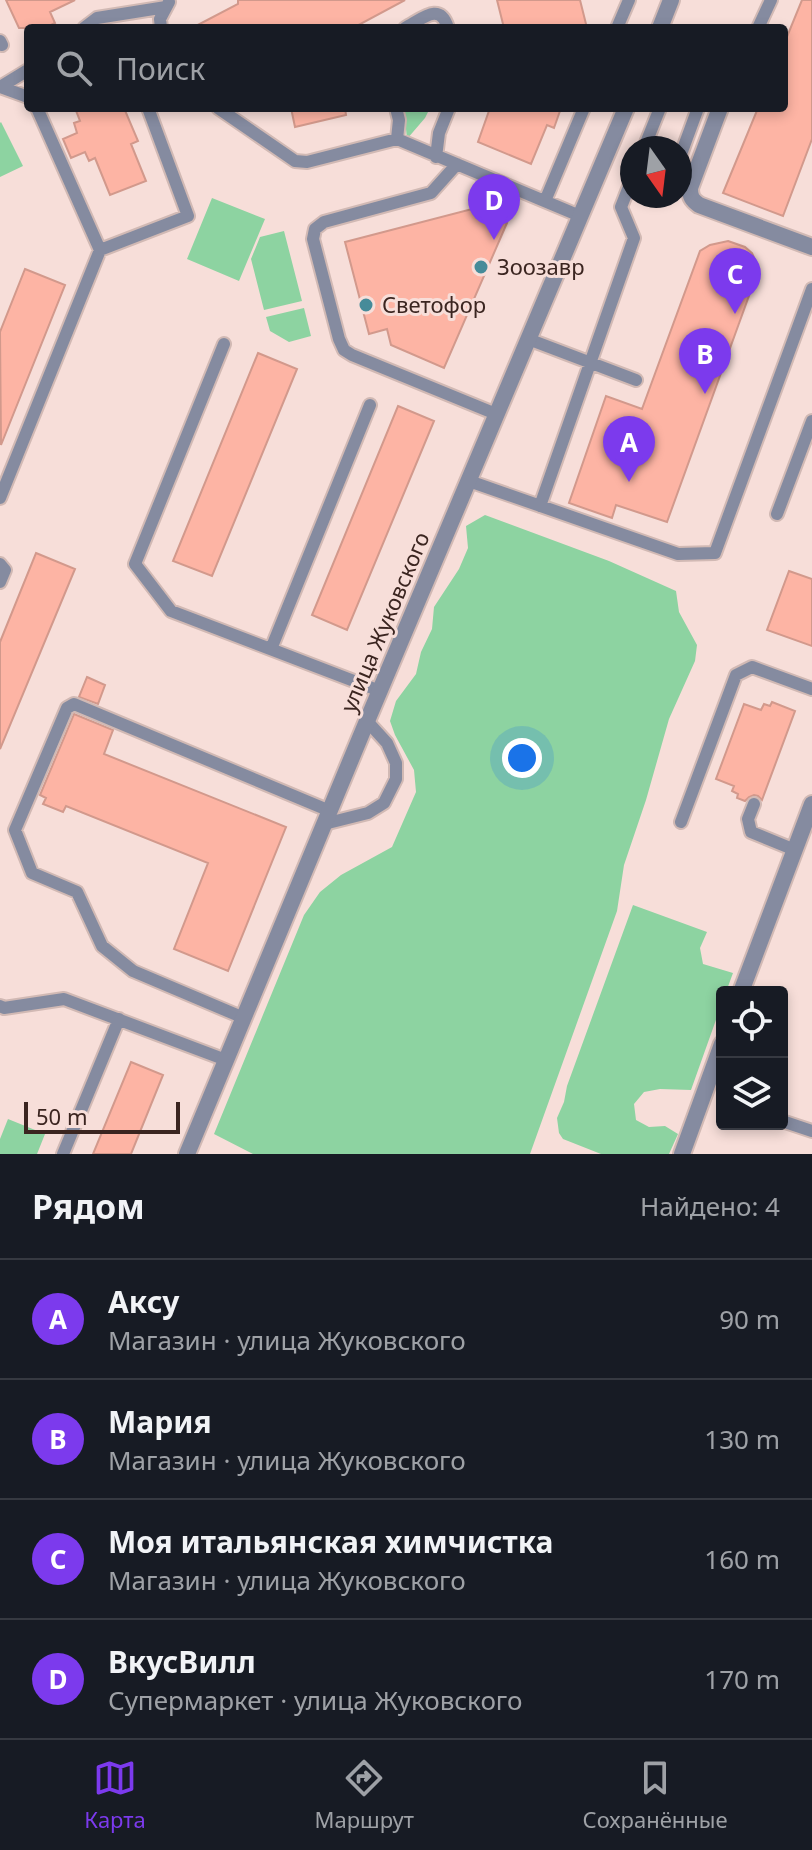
<!DOCTYPE html>
<html lang="ru">
<meta charset="utf-8">
<style>
body{margin:0;font-family:"Noto Sans",sans-serif;background:#242831;color:#f1f3f6}
.controls{position:absolute;right:24px;bottom:24px;display:grid;overflow:hidden;border-radius:8px;box-shadow:0 4px 12px #0003}
.controls button{width:72px;height:72px;display:grid;place-items:center;padding:0;border:0;border-bottom:2px solid #363941;background:#171b24;color:#f1f3f6;font:40px sans-serif}
.compass{position:absolute;left:620px;top:136px;width:72px;height:72px;border-radius:50%;background:#171b24;box-shadow:0 4px 12px #0003;rotate:166deg}
.scale{position:absolute;left:24px;bottom:20px;width:156px;box-sizing:border-box;padding-left:8px;border:4px solid #3b2520;border-top:0;font-size:22px;line-height:28px;white-space:nowrap;color:#3b2520;-webkit-text-stroke:6px #f7ded9;paint-order:stroke}
.you{position:absolute;left:522px;top:758px;width:28px;height:28px;margin:-20px;border:6px solid #fff;border-radius:50%;background:#1a73e8;box-shadow:0 0 0 12px #1a73e833}
.badge{display:grid;place-items:center;width:52px;height:52px;border-radius:50%;background:#7c3aed;color:#fff;font-size:26px;font-weight:700}
.pin{position:absolute;translate:-50% -66px;filter:drop-shadow(0 2px 4px #0008)}
.pin::after{content:'';position:absolute;top:42px;width:28px;height:24px;background:inherit;clip-path:polygon(0 0,100% 0,50% 100%)}
.list{margin:0;padding:0;list-style:none}
h2{display:flex;justify-content:space-between;align-items:center;height:104px;margin:0;padding:0 32px;font-size:34px}
h2 small{font-size:26px;font-weight:400;color:#9ea1a6}
.list li{display:grid;grid-template-columns:52px 1fr auto;gap:24px;align-items:center;box-sizing:border-box;height:120px;padding:0 32px;border-top:2px solid #363941}
.list b{display:block;font-size:30px;white-space:nowrap}
.list p{margin:0;font-size:26px;white-space:nowrap;color:#9ea1a6}
.list em{font-size:26px;font-style:normal;color:#9ea1a6}
.icon{flex:none;width:44px;height:44px;fill:none;stroke:currentColor;stroke-width:2;stroke-linecap:round;stroke-linejoin:round}
.map{position:relative;flex:none;width:812px;height:1154px;overflow:hidden}
.search{position:absolute;background:#171b24;box-shadow:0 4px 12px #0003;left:24px;right:24px;top:24px;height:88px;display:flex;align-items:center;gap:20px;box-sizing:border-box;padding:0 28px;border-radius:8px;color:#9ea1a6;font-size:30px}
.sheet{height:584px;background:#171b24}
nav{display:flex;justify-content:space-around;align-items:center;box-sizing:border-box;height:112px;border-top:2px solid #363941;background:#171b24;font-size:22px;color:#9ea1a6}
nav a{display:grid;justify-items:center;gap:4px}
nav .on{color:#7c3aed}
.map>svg:first-child{display:block}
.green{fill:#8dd3a1}
.building{fill:#fdb4a4;stroke:#d2998c;stroke-width:2}
.lines{fill:none;stroke-linecap:round;stroke-linejoin:round}
.lane-casing{stroke:#d1b9b4;stroke-width:16}
.street-casing{stroke:#d1b9b4;stroke-width:20}
.lane{stroke:#858ba0;stroke-width:12}
.street{stroke:#858ba0;stroke-width:16}
.poi-dot{fill:#468b99;stroke:#f7ded9;stroke-width:3}
.labels{text-anchor:middle;stroke-width:6;stroke-linejoin:round;paint-order:stroke}
.poi-label{font-size:22px;fill:#3b2520;stroke:#f7ded9;text-anchor:start}
.street-label{font-size:22px;fill:#3b2520;stroke:#f7ded9}
</style>
<div class="map">
<svg width="812" height="1154" viewBox="0 0 812 1154">
<rect width="100%" height="100%" fill="#f7ded9"/>
<path class="green" d="M 404,108 L 430,108 L 425,118 L 407,139 Z
M 1,122 L 23,166 L 0,177 L 0,123 Z
M 212,198 L 265,219 L 239,281 L 187,259 Z
M 284,231 L 302,301 L 264,310 L 251,259 L 260,237 Z
M 304,308 L 311,336 L 289,342 L 270,331 L 266,317 Z
M 485,515 L 609,561 L 676,591 L 679,612 L 697,645 L 695,661 L 669,719 L 646,800 L 624,865 L 617,911 L 530,1154 L 253,1154 L 214,1134 L 304,915 L 320,892 L 341,875 L 392,847 L 416,792 L 414,770 L 395,735 L 390,721 L 396,701 L 416,674 L 421,652 L 432,629 L 434,607 L 459,569 L 468,548 L 466,526 Z
M 633,905 L 707,932 L 700,948 L 703,964 L 733,973 L 726,992 L 722,992 L 722,1003 L 691,1090 L 660,1089 L 644,1092 L 634,1104 L 636,1120 L 649,1127 L 665,1126 L 678,1134 L 669,1154 L 601,1154 L 563,1139 L 559,1133 L 557,1118 L 564,1102 L 567,1086 Z
M 8,1119 L 45,1134 L 37,1154 L 0,1154 L 0,1139 Z"/>
<path class="building" d="M 6,0 L 75,0 L 50,12 L 55,23 L 45,28 L 19,28 Z
M 238,0 L 405,0 L 353,28 L 192,28 L 238,4 Z
M 497,0 L 580,0 L 587,28 L 504,28 Z
M 802,0 L 812,0 L 812,139 L 783,216 L 723,193 L 758,108 L 784,108 L 784,44 Z
M 75,108 L 124,108 L 138,141 L 131,144 L 146,181 L 110,195 L 95,158 L 89,161 L 85,152 L 71,158 L 63,139 L 77,133 L 74,123 L 80,121 Z
M 291,108 L 345,108 L 346,115 L 295,127 Z
M 490,108 L 561,108 L 554,128 L 547,125 L 531,164 L 478,142 Z
M 472,209 L 507,223 L 444,368 L 391,345 L 387,329 L 369,334 L 345,242 Z
M 728,241 L 745,247 L 752,253 L 756,262 L 758,271 L 667,522 L 616,505 L 612,518 L 569,503 L 606,396 L 642,409 L 700,251 L 710,245 Z
M 25,269 L 65,285 L 1,445 L 0,332 Z
M 258,353 L 297,369 L 212,576 L 173,561 Z
M 398,406 L 434,421 L 347,630 L 312,615 Z
M 36,553 L 75,569 L 0,749 L 0,642 Z
M 789,571 L 812,579 L 812,646 L 767,630 Z
M 87,677 L 105,685 L 98,704 L 79,697 Z
M 772,702 L 795,711 L 762,800 L 758,796 L 754,795 L 749,797 L 745,801 L 737,798 L 738,794 L 732,791 L 734,786 L 716,779 L 744,704 L 761,710 L 764,704 L 770,706 Z
M 74,714 L 113,730 L 104,754 L 286,827 L 228,971 L 174,949 L 208,863 L 66,806 L 63,812 L 43,804 L 46,798 L 40,795 Z
M 131,1062 L 163,1075 L 131,1154 L 93,1154 Z"/>
<g class="lines">
<defs>
<path id="lane" d="M 84,28 L 97,18 L 166,7
M 161,28 L 160,19 L 169,2
M 405,28 C 422,19 440,1 448,28
M 617,28 L 629,0
M 758,28 L 771,0
M 0,41 L 2,45
M 0,87 L 28,70
M 0,87 L 28,97
M 37,108 L 100,250 L 188,216 L 148,108
M 218,108 L 295,161 L 307,162 L 397,139 L 580,216
M 396,108 L 399,120 L 397,139
M 644,148 L 660,108
M 436,157 L 439,133 L 449,108
M 680,157 L 698,108
M 457,164 L 431,193 L 324,222 L 315,229 L 313,239 L 339,339 L 344,350 L 352,355 L 496,414
M 545,201 L 584,108
M 528,339 L 636,380
M 224,344 L 135,564 L 171,611 L 380,691
M 469,481 L 678,554 L 715,553 L 812,289
M 0,498 L 100,250
M 540,506 L 634,238 L 621,207 L 632,179
M 777,514 L 812,421
M 0,564 L 5,570 L 0,582
M 271,649 L 370,405
M 754,804 L 748,819 L 751,832 L 795,850
M 681,822 L 736,675 L 752,667 L 812,689
M 324,824 L 368,813 L 384,803 L 396,779 L 396,763 L 387,743 L 367,721
M 0,1006 L 4,1008 L 64,999 L 226,1060
M 244,1018 L 133,971 L 102,946 L 77,892 L 32,873 L 15,830 L 67,708 L 74,704 L 330,811
M 782,1121 L 812,1131
M 63,1154 L 119,1019"/>
<path id="street" d="M 660,28 L 671,0
M 720,108 L 690,188 C 690,197 692,200 699,205 L 812,247
M 741,992 L 812,804
M 187,1154 L 367,721 L 626,108
M 682,1154 L 722,1044"/>
</defs>
<use href="#lane" class="lane-casing"/>
<use href="#street" class="street-casing"/>
<use href="#lane" class="lane"/>
<use href="#street" class="street"/>
</g>
<g class="poi-dot">
<circle cx="481" cy="267" r="8"/>
<circle cx="366" cy="305" r="8"/>
</g>
<g class="labels">
<g class="poi-label">
<text x="497" y="275">Зоозавр</text>
<text x="382" y="313">Светофор</text>
</g>
<g class="street-label">
<text transform="translate(385 622) rotate(-67)" y="8">улица Жуковского</text>
</g>
</g>
</svg>
<div class="controls">
<button><svg class="icon" aria-label="locate" viewBox="0 0 24 24"><circle cx="12" cy="12" r="6"/><path d="M12 2v4M12 18v4M2 12h4M18 12h4"/></svg></button>
<button><svg class="icon" aria-label="layers" viewBox="0 0 24 24"><path d="M12 4l9 5-9 5-9-5zM3 14l9 5 9-5"/></svg></button>
</div>
<svg class="compass" viewBox="-18 -18 36 36"><path d="M0-13l5 13h-10z" fill="#e53935"/><path d="M0 13l5-13h-10z" fill="#9ea1a6"/></svg>
<div class="scale">50 m</div>
<div class="you"></div>
<div class="pin badge" style="left:629px;top:482px">A</div>
<div class="pin badge" style="left:705px;top:394px">B</div>
<div class="pin badge" style="left:735px;top:314px">C</div>
<div class="pin badge" style="left:494px;top:240px">D</div>
<div class="search"><svg class="icon" aria-label="search" viewBox="0 0 24 24"><circle cx="10" cy="10" r="6"/><path d="M15 15l6 6"/></svg>Поиск</div>
</div>
<section class="sheet">
<h2>Рядом<small>Найдено: 4</small></h2>
<ul class="list">
<li><span class="badge">A</span><div><b>Аксу</b><p>Магазин · улица Жуковского</p></div><em>90 m</em></li>
<li><span class="badge">B</span><div><b>Мария</b><p>Магазин · улица Жуковского</p></div><em>130 m</em></li>
<li><span class="badge">C</span><div><b>Моя итальянская химчистка</b><p>Магазин · улица Жуковского</p></div><em>160 m</em></li>
<li><span class="badge">D</span><div><b>ВкусВилл</b><p>Супермаркет · улица Жуковского</p></div><em>170 m</em></li>
</ul>
</section>
<nav>
<a class="on"><svg class="icon" aria-label="map" viewBox="0 0 24 24"><path d="M3 6l6-2 6 2 6-2v14l-6 2-6-2-6 2zM9 4v14M15 6v14"/></svg>Карта</a>
<a><svg class="icon" aria-label="directions" viewBox="0 0 24 24"><path d="M12 3l9 9-9 9-9-9zM9 14v-3h6M13 9l2 2-2 2"/></svg>Маршрут</a>
<a><svg class="icon" aria-label="saved" viewBox="0 0 24 24"><path d="M7 4h10v16l-5-4-5 4z"/></svg>Сохранённые</a>
</nav>
